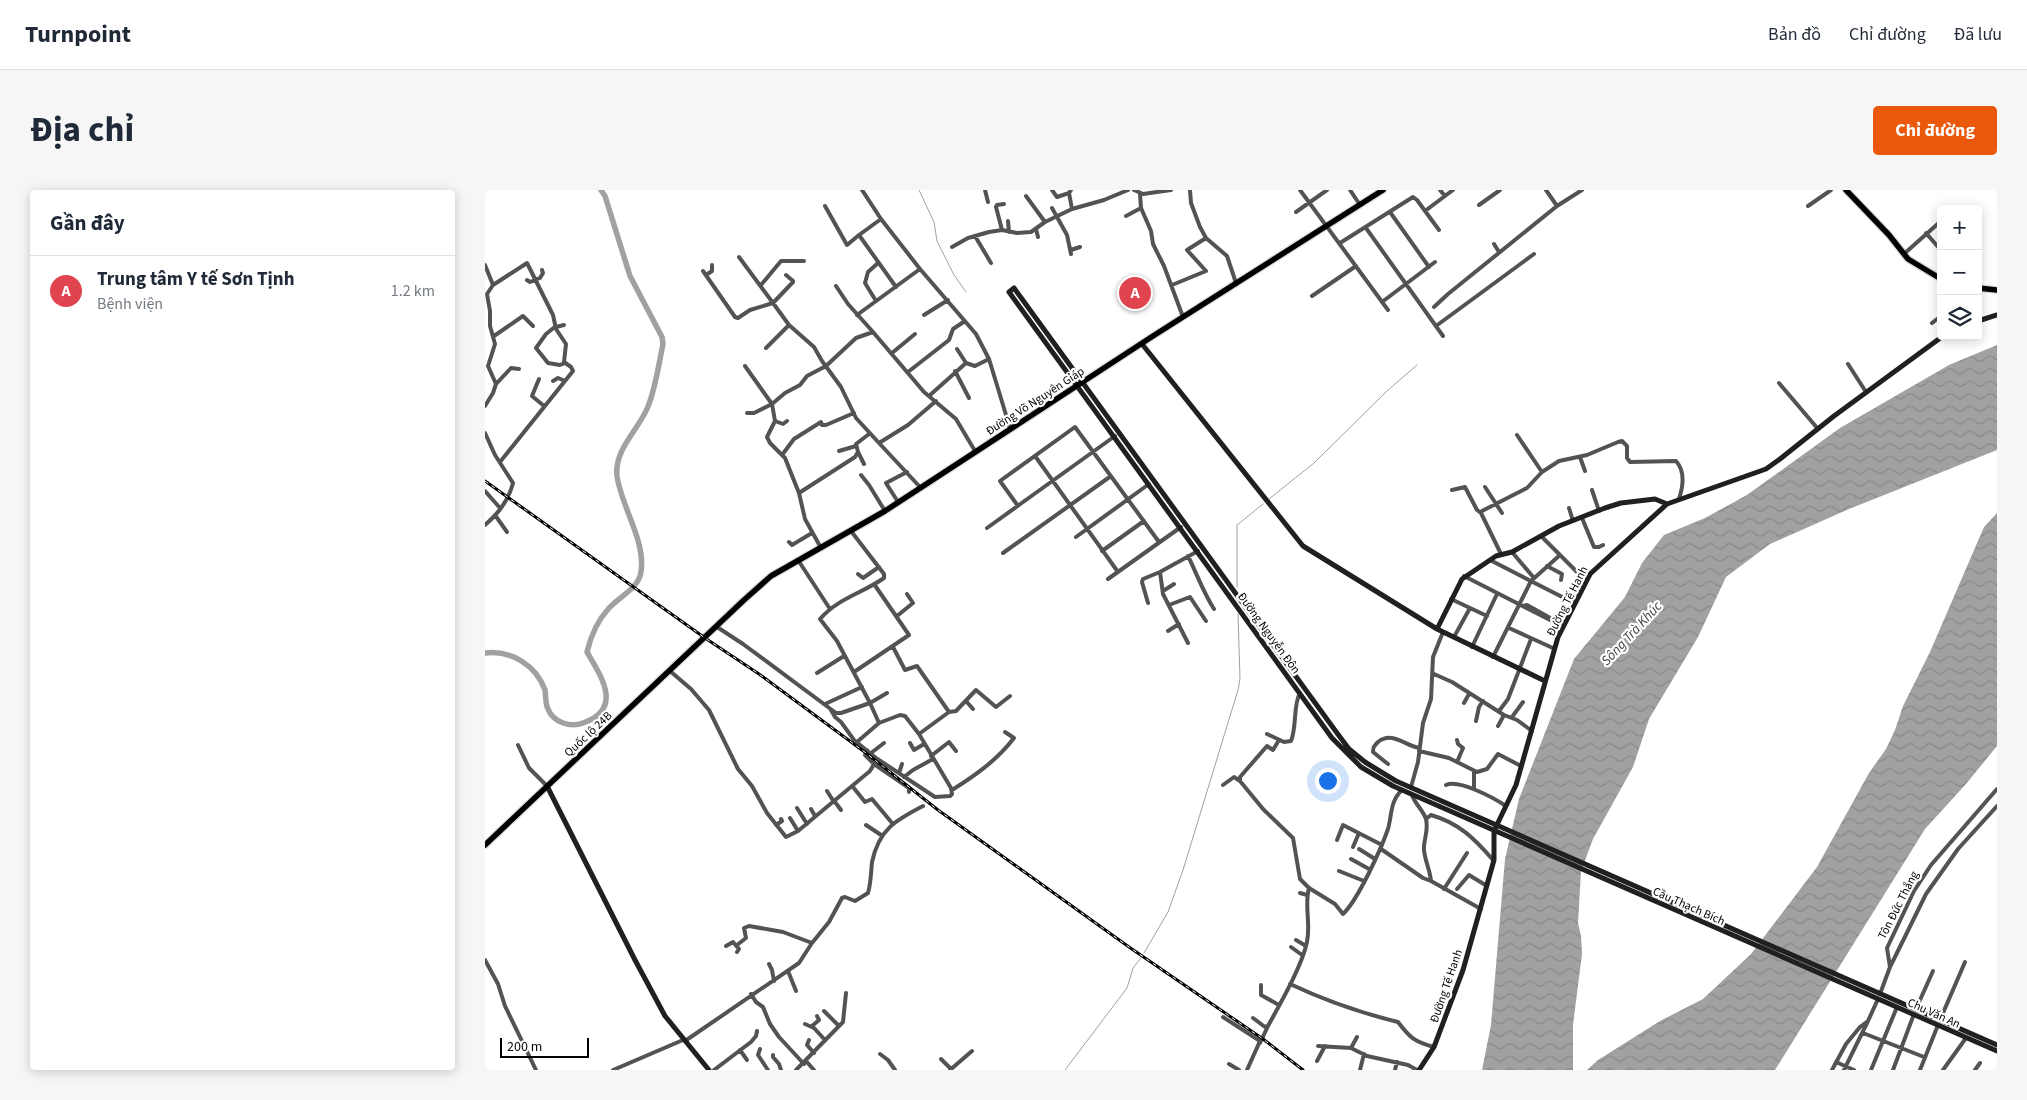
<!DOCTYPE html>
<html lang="vi">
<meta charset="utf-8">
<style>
body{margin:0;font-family:"Source Sans 3",sans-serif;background:#f6f6f7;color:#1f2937}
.controls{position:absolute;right:15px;top:15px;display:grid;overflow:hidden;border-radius:5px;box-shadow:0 2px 12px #0003}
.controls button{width:45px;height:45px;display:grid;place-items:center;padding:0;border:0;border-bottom:1px solid #e0e1e3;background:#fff;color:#1f2937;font:25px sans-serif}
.scale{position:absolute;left:15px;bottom:12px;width:89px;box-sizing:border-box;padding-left:5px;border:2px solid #000;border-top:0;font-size:14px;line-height:18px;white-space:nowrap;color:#000;-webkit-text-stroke:4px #fff;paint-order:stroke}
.you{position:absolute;left:842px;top:590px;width:18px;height:18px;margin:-12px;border:4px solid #fff;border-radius:50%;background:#1a73e8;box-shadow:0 0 0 8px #1a73e833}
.badge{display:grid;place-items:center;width:32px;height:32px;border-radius:50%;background:#ea580c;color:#fff;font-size:16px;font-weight:700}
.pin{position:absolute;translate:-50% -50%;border:2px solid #fff;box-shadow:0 1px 5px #0006}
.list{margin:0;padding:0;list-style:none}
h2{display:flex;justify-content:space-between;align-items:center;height:65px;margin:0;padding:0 20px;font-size:21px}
h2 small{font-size:16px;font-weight:400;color:#747a83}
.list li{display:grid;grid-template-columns:32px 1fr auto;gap:15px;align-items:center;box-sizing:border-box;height:70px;padding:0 20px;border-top:1px solid #e0e1e3}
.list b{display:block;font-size:19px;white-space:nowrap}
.list p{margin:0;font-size:16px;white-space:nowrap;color:#747a83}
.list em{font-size:16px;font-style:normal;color:#747a83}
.icon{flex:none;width:28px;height:28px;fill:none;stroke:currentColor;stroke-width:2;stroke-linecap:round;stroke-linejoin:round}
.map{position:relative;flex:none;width:1512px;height:880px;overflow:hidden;border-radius:5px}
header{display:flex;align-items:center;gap:30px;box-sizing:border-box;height:70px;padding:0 25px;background:#fff;border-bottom:1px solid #e0e1e3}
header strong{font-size:24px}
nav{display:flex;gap:28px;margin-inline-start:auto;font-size:18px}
.intro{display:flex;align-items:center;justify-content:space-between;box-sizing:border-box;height:120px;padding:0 30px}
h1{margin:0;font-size:35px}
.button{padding:12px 22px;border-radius:5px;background:#ea580c;color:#fff;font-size:18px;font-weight:700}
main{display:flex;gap:30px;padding:0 30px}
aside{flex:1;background:#fff;border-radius:5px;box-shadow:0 2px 12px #0003}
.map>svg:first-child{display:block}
.water{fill:url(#water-waves)}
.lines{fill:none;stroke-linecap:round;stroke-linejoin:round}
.stream{stroke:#a1a1a1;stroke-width:1}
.river{stroke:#a1a1a1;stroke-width:5.5}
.primary-casing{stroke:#dbdbdb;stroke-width:8}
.street{stroke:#535353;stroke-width:4}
.secondary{stroke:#202020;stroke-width:5}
.primary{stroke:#000;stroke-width:5.5}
.rail-casing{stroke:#000;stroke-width:3}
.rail{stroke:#fff;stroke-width:1;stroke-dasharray:4;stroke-linecap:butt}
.labels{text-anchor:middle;stroke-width:4.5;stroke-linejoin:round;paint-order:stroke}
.street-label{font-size:12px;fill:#000;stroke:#fff}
.water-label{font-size:14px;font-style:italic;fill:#424242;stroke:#fff}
</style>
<header>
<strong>Turnpoint</strong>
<nav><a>Bản đồ</a><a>Chỉ đường</a><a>Đã lưu</a></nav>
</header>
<div class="intro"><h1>Địa chỉ</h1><a class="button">Chỉ đường</a></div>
<main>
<aside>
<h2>Gần đây<small></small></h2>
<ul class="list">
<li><span class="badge" style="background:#e0444e">A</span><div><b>Trung tâm Y tế Sơn Tịnh</b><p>Bệnh viện</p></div><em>1.2 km</em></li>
</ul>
</aside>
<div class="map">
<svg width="1512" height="880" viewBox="0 0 1512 880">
<defs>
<pattern id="water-waves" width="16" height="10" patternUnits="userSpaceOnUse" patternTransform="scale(1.25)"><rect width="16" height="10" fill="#a1a1a1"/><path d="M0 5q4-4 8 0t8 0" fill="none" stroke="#898989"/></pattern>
</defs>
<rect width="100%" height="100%" fill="#fff"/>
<path class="water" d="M 1512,155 L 1512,260 L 1364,319 L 1285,354 L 1241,387 L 1213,447 L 1164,529 L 1148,577 L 1108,649 L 1096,681 L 1093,733 L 1096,746 L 1097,764 L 1088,835 L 1088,880 L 997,880 L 1006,835 L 1020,669 L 1034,609 L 1089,469 L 1140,407 L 1157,373 L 1179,345 L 1220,328 L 1262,305 L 1355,238 L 1464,175 Z
M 1512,323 L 1512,556 L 1481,594 L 1440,639 L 1290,880 L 1102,880 L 1113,870 L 1175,831 L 1218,809 L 1266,764 L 1332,677 L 1384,583 L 1401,559 L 1410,540 L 1418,516 L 1445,462 L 1499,337 Z"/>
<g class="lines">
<path class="stream" d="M 434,0 L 449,32 L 452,51 L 469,85 L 481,102
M 784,309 L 829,273 L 902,201 L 932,175
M 752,397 L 752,335 L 778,314
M 659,763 L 683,722 L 698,680 L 753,500 L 755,489 L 753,424
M 580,880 L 642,798 L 648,778 L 656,768"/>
<path class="river" d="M 0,463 C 26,460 51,475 60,500 C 61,506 60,513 63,519 C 68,532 85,538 98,533 C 139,519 116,486 102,462 C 106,445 112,431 124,418 C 134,407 154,398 156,382 C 161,351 136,316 132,286 C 129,258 156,238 164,214 C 171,195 174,173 178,154 L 177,147 L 145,86 L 120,6 L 116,0"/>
<defs>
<path id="primary" d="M 1361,0 L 1404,45 L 1423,69 L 1456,89
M 1493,98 L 1512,100
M 0,655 L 259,410 L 286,386 L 400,321 L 668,146 L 898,0"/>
</defs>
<use href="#primary" class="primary-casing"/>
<path class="street" d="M 377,0 L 396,29 L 435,79 L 491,144 L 504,169 L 525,238
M 500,0 L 503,12
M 567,0 L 572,7 L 584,3
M 586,0 L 584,3 L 587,19
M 649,0 L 658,4 L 686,0
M 705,0 L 706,13 L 715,37 L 721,48 L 742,66 L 751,93
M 815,0 L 903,120
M 865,0 L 875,15
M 955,0 L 960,6
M 1061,0 L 1072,16
M 655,4 L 656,18 L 666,41 L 668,54 L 679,76 L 698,127
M 541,6 L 560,32
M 994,15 L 1015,0
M 340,16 L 362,55 L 374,45
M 1323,16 L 1346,0
M 567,18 L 582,45 L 586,64
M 940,21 L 968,0
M 811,22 L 842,0
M 905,22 L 944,77
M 641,26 L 656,18
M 396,29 L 374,45 L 411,97
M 523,31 L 524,42
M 881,38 L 958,146
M 551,39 L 553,47
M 517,40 L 511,17 L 512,15 L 519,14
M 1441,43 L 1454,58
M 490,46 L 506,73
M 855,53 L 928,7 L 932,10 L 954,40
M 1009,54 L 1014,62
M 467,57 L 483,48 L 504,42 L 517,40 L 532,43 L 546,42 L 560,32 L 587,19 L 619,10 L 643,0
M 586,60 L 595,57
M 1420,63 L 1456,31
M 254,67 L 288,113 L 308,92 L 308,91 L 301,85
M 0,75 L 8,95 L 2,104 L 5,121 L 5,136 L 10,154 L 3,176 L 11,194 L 8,203 L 0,216
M 218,81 L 250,127 L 253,128 L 265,120 L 288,113 L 304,135 L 329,157 L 337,171 L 356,197 L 371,228 L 394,253 L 423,235 L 451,211
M 221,85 L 227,81 L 227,75
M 42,90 L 45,92 L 55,88 L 58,83 L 57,80
M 8,95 L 42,73 L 68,125 L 71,139 L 81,154 L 79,172 L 86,177 L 88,181 L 15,272
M 276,95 L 296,71 L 319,71
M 687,95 L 721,81 L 702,60 L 721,48
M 351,96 L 363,114 L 388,142
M 827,106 L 871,76
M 391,111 L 380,93 L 383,82 L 393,73
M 897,112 L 950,72
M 949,117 L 963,104 L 1072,16 L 1097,0
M 372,125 L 435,79
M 439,125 L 463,110
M 1447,133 L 1456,126
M 71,136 L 61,144 L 51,158 L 63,173 L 75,175 L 80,173
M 951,136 L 1049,64
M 71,137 L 79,135
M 9,146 L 38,126 L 48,136
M 281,158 L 304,135
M 472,159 L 481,173
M 407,163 L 430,144
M 1363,174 L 1381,202
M 260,176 L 287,214 L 269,223 L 262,223
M 341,176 L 371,148 L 388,142 L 439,202 L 471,229 L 490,261
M 470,181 L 484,208
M 423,182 L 464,150 L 468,139 L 480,131
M 54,189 L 47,206 L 59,216
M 68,191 L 73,188 L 80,191
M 1294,193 L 1333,239
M 11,194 L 26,178 L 34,179
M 444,206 L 481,173 L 490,176 L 504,169
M 290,231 L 298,234 L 302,231
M 0,243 L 10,265 L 28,293 C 24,309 13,324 0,335
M 1032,245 L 1057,282
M 394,253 L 435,297
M 354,261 L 371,256
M 373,262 L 379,274
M 297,265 L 309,249 L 336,232 L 337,235 L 341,235 L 369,223
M 550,266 L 633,382
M 1095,267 L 1100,281
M 376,285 L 384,295 L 400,321
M 1000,297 L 1017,323
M 967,300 L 980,297 L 992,320 L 996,323
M 1107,300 L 1114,321
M 0,301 L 15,318
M 314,303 L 370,267 L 373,262 L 371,254 L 384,244
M 413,312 L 401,293 L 422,282
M 533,316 L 515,291 L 590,237 L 674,352
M 1084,318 L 1088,331
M 10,325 L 22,342
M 1097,328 L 1109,357 L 1114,357 L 1118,355
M 502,338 L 630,246
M 366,341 L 399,384 L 399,388 C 378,403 353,408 335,429 L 352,451 L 385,513 L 402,503
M 1056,346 L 1101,391
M 591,347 L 664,294
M 304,352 L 307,355 L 327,343
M 336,358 L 320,329 L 314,303 L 300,268 L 285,253 L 282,247 L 290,231 L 287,214 L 300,203 L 315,195 L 322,186 L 341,176
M 617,361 L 659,331
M 1027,362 L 1049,388
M 518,363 L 626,286
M 1016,364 L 996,323 L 997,321 L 1042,298 L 1057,282 L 1074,271 L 1102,265 L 1133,252 L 1137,251 L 1142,256 L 1142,268 L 1145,272 L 1191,271 C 1200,281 1198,297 1194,309
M 703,366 C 712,384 718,402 729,419
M 313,370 L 345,419
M 1005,370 L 1089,413
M 1062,376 L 1077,384 L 1076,390
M 675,382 L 678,404 L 703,453
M 373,384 L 378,388 L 394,377
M 979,386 L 1073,434 L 1075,433
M 623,389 L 696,337
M 678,401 L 689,394
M 966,409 L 1002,426
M 663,413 L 657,392 L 658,389 L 675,382 L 713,361
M 684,415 L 705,407 L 721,431
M 1038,416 L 1042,415 L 1076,434
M 412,426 L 428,413 L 422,404
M 232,437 L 258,454 L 351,523 L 356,523 L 385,513 L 394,533 L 415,525 L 420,526 L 434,544 L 466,598 L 467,604 L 465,606 L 450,607 L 391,568 L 369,550 L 356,532 L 350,527 L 346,520
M 1024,438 L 1070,459
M 683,441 L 694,434
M 969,447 L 985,418
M 408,457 L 420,480 L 432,476 L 464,522
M 987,457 L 1012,404
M 1008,467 L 1046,391 L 1075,365
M 185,481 L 206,499 L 224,520 L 253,579 L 267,596 L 282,623 L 301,647 L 313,641 L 385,581 L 389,574 L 380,565 L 382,560
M 369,482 L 424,445 L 389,394
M 332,483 L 359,466
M 949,484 L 967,492 L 1019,525 L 1032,530 L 1047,541
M 481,511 L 488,519
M 979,513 L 984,504
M 340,514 L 377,497
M 1014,521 L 1023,509 L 1046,449
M 1027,527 L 1038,512
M 991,531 L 994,517 L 998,511
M 1013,536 L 1019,525
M 434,544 L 464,522 L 471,521 L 491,500 L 511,517 L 525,506
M 782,544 L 799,552 L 806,551 C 812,537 808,514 815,503
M 372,552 L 394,533
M 425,553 L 429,560 L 439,554
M 33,555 L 44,578 L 62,596
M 934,561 L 964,568 L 992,582 L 1002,579 L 1013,564 L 1036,576
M 386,563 L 399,553
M 446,566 L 464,552 L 471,561
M 972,572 L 978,558 L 973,554 L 972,550
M 389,574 L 424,598 L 424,602
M 903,574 L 888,562 C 888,557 889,556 893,552 C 907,541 919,555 934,558
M 989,581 L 989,599
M 414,583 L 417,574
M 419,587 L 428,580 L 448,569
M 755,591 L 755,587 L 782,556 L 788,560 L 794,550
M 738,595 L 749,587 L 755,591 L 778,619 L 808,648 L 815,689 L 824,698 L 850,714 L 858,724 C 873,710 896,659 903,639 C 907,625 905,611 917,600
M 961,595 C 974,589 1009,608 1021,616
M 368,597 L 380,612 L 387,609 L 407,633
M 926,597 L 933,572 L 938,533 L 946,509 L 948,467 L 958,442
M 467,600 C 491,585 512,570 529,548 L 520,542
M 342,601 L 349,612
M 927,605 C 930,614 938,620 941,629 C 944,643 938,649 939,660 C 940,671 945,680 946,691
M 350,612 L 356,620
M 312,618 L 322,634
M 326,619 L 330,626
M 305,628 L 313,641
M 941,629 L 946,625 C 974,633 990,649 1008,670
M 291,635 L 297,631 L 296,629
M 381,635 L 396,645
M 852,650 L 858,635 L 897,655
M 868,657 L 874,643
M 874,659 L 890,669
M 896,659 L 938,688 L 946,691 L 996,719
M 866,669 L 884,679
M 854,681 L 879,691
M 959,699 L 982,663
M 972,699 L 984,685 L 1002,696
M 815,703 L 822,705
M 811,750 L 821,756
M 252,755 L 261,748 L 259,738 L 264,736 L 298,742 L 327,753
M 241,756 L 248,752 L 254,759 L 252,762
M 806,757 L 817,765
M 0,770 L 13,794 L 20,816 L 51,880
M 284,774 L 287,780 L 289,791
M 1406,775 L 1441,704 L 1473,659 L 1512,616
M 303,781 L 311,801
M 805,794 C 839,810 876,823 913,832 C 925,848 930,852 949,857
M 776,795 L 776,805 L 794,815
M 266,804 L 271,812 L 278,817 L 285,834 L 294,847 L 319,874
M 1395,804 L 1405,777 L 1402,758 L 1429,701 L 1446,675 L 1512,599
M 1431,819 L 1448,781
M 339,821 L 354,836
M 738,827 L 775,851 L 762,880
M 768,828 L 780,837 L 783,836 C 795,814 817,776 822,752 C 826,733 819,716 824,698
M 1455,830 L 1480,772
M 320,834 L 329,838 L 340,850
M 327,836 L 334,830 L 332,826
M 1378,843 L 1439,867
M 324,850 L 322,855 L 329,863
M 200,851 L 314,773 L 327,753 L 344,732 L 357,708 L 360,707 L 370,711 L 383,703 C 386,693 386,682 387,672 C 394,639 411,630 438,616
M 775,853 L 783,836
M 833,856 L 866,858 L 882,866 L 923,875 L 932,880
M 866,858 L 872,847
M 275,859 L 273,865 L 283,880
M 255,860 L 262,870
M 395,864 L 403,870 L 410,880
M 288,865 L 288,867 L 294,874 L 296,880
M 456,869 L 466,879
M 321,871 L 329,880
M 832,871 L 840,856
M 1351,872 L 1369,880
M 744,874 L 754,880
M 128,880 L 198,850
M 229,880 L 266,852 L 271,846 L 272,841
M 311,880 L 358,832 L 361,803
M 465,880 L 487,861
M 875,880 L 879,864
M 910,880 L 912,872
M 1347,880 L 1361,854 L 1375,837 L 1383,831 L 1393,809
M 1359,880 L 1383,831
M 1386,880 L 1412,817
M 1408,880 L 1429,824
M 1435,880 L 1453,835
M 1458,880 L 1481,848
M 1490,880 L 1495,873"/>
<path class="secondary" d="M 1493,131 L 1512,125
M 657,154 L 818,356 L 952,439 L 1060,491
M 952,439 L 977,389 L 1011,366 L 1027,362 L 1074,336 L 1120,318 L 1136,313 L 1170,309 L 1182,314
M 62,596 L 150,770 L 180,826 L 224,880
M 1512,855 L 911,591 L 880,572 L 864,559 L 852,543 L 529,98 L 524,102 L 847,548 L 876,577 L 908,596 L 1512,861
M 934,880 L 949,857 L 978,780 L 1009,670 L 1009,641 L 1031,595 L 1073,447 L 1105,384 L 1182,314 L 1281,279 L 1295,269 L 1349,226 L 1458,146"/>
<use href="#primary" class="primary"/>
<defs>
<path id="rail" d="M 0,291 L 220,448 L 274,484 L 381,563 L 453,620 L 644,757 L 778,849 L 818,880"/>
</defs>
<use href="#rail" class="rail-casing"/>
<use href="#rail" class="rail"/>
</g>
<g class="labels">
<g class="street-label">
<text transform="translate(550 211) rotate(-33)" y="4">Đường Võ Nguyên Giáp</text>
<text transform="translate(1082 411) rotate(-63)" y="4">Đường Tế Hanh</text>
<text transform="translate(784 443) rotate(54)" y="4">Đường Nguyễn Đôn</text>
<text transform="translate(103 544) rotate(-43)" y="4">Quốc lộ 24B</text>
<text transform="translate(1413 715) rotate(-63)" y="4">Tôn Đức Thắng</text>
<text transform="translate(1204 716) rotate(24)" y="4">Cầu Thạch Bích</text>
<text transform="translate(961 796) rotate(-71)" y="4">Đường Tế Hanh</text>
<text transform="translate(1449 823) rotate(24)" y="4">Chu Văn An</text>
</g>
<g class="water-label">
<text transform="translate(1146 443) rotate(-47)" y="5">Sông Trà Khúc</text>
</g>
</g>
</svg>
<div class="controls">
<button>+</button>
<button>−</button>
<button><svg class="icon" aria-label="layers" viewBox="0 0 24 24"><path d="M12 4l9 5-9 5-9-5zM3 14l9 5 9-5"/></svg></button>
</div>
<div class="scale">200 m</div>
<div class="you"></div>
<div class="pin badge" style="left:650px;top:103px;background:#e0444e">A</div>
</div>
</main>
